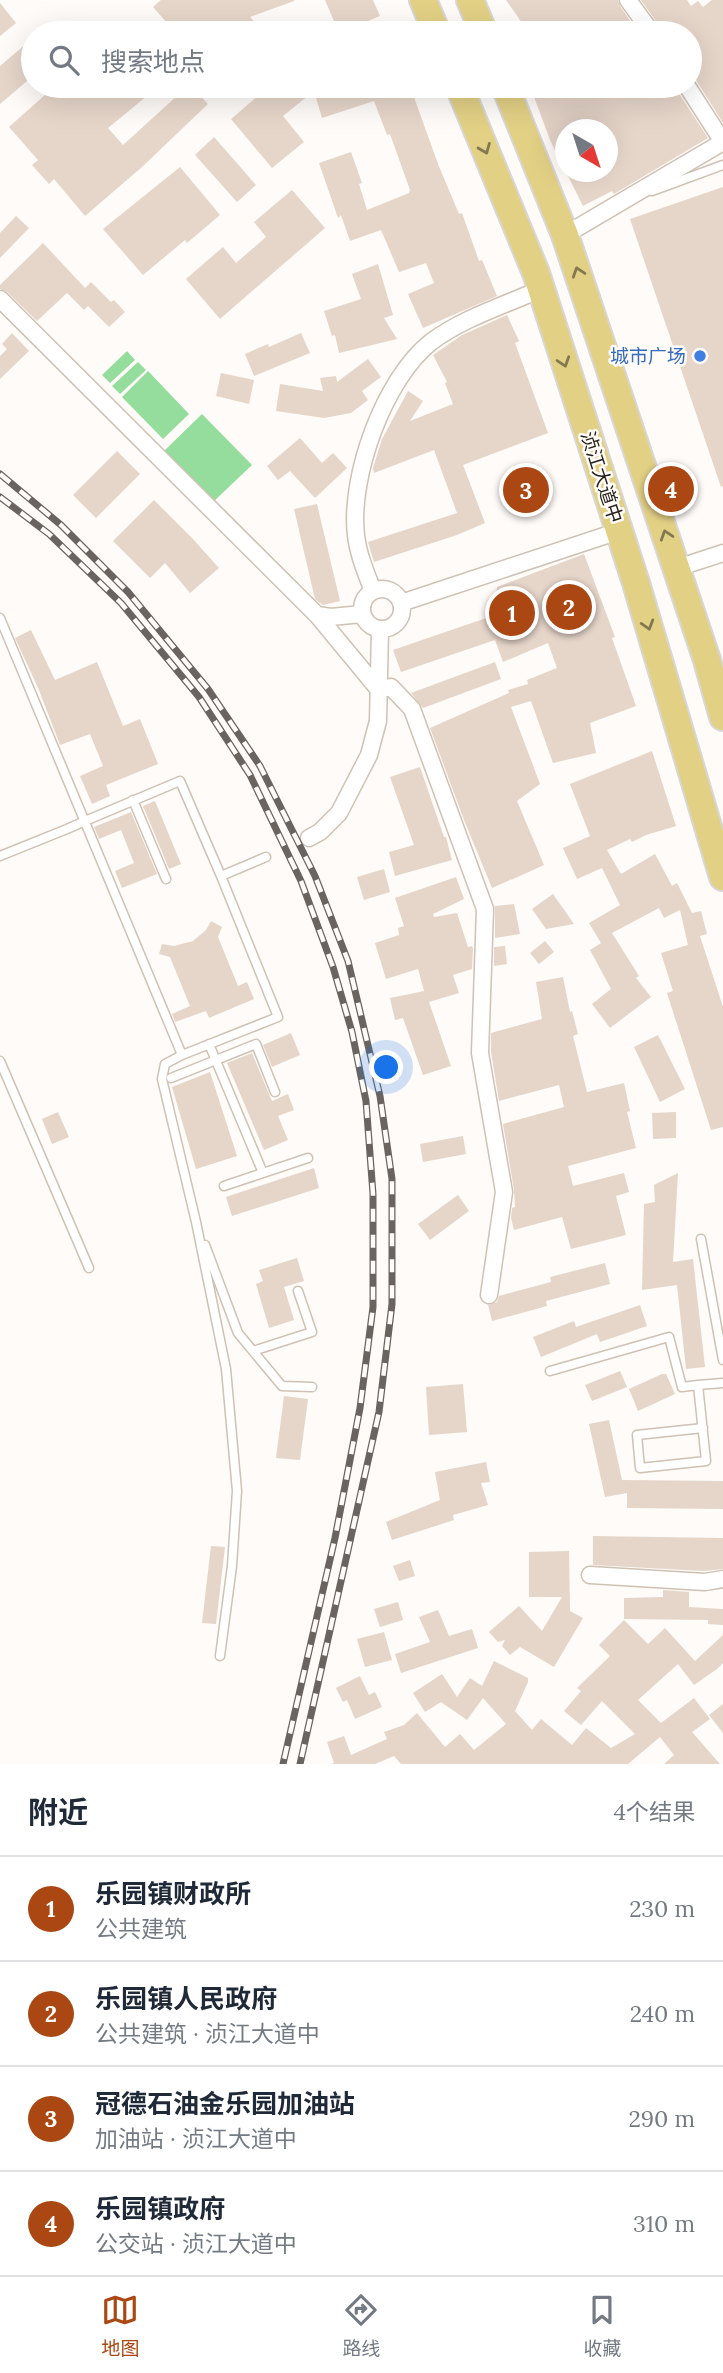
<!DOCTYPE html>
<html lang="zh">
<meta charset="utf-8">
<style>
body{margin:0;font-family:Lora,"Noto Sans SC",serif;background:#f2f2f3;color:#1f2937}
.compass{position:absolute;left:555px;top:119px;width:63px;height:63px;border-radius:50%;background:#fff;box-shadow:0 7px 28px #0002;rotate:141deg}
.you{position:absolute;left:387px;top:1068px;width:24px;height:24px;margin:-18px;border:5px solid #fff;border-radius:50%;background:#1a73e8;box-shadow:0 0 0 10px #1a73e833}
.badge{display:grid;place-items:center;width:46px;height:46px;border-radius:50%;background:#aa4712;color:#fff;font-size:23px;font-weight:700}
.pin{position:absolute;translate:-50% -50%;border:4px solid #fff;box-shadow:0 2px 7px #0006}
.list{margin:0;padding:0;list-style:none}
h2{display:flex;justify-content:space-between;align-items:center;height:91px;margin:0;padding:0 28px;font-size:30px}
h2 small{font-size:23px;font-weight:400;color:#747a83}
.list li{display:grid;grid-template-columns:46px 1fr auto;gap:21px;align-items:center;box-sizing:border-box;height:105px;padding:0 28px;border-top:2px solid #e0e1e3}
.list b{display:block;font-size:26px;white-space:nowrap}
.list p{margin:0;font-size:23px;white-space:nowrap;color:#747a83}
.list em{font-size:23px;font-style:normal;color:#747a83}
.icon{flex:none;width:38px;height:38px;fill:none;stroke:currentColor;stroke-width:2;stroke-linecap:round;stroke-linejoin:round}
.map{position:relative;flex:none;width:723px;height:1764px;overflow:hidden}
.search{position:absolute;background:#fff;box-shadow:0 7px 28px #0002;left:21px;right:21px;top:21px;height:77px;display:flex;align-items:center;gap:18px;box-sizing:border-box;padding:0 24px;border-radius:38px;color:#747a83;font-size:26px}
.sheet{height:511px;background:#fff}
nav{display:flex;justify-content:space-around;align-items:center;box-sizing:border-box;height:98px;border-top:2px solid #e0e1e3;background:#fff;font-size:19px;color:#747a83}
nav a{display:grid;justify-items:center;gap:4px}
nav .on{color:#aa4712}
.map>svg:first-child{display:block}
.green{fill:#94dd9c}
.building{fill:#e6d5c9}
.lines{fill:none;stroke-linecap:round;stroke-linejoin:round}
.service-casing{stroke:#cfc1b3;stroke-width:11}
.minor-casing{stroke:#cfc1b3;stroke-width:19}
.primary-casing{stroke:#d8d7d6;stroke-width:30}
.service{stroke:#fff;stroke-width:8}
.minor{stroke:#fff;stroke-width:16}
.primary{stroke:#e2d085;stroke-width:26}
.rail-casing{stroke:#696460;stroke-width:7}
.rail{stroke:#fefbf8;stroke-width:4.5;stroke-dasharray:13;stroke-linecap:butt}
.oneway{stroke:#847850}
.shop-dot{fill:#3f7fe0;stroke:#fefbf8;stroke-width:2.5}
.labels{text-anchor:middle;stroke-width:5;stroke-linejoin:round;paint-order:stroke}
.shop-label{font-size:19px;fill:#366cbe;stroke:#fefbf8;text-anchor:end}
.street-label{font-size:19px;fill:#26211c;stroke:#fefbf8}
</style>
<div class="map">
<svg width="723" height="1764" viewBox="0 0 723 1764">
<rect width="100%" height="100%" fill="#fefbf8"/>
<path class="green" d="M 127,351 L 135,360 L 110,383 L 102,375 Z
M 138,362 L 146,370 L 120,394 L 112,386 Z
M 148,371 L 189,414 L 163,439 L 122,397 Z
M 202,414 L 252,465 L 213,502 L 163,452 Z"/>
<path class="building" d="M 161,0 L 294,0 L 294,1 L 250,17 L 264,33 L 176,33 L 153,7 Z
M 325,0 L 373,0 L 380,16 L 339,33 Z
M 506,0 L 618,0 L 620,6 L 637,31 L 635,33 L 576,33 L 573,28 L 565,33 L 529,33 Z
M 641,0 L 687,0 L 691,6 L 698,1 L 703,7 L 712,0 L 723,0 L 723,123 L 696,80 L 690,76 L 690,33 L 662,33 L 660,27 Z
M 0,3 L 16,23 L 0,36 Z
M 33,38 L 33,76 L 0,104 L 0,66 Z
M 55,86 L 159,86 L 108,128 L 123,145 L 188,86 L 191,86 L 208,104 L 142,167 L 85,216 L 54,179 L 49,184 L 32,165 L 38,160 L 9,127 Z
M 260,86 L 410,86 L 438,164 L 459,214 L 462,213 L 479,261 L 482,260 L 497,296 L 423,328 L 408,294 L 434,283 L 426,263 L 399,272 L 381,230 L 350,241 L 341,215 L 338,218 L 319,163 L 351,152 L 362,183 L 359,184 L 367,210 L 409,193 L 410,190 L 390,134 L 387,135 L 374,101 L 322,118 L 314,91 L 283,116 L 304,142 L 272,168 L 231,119 L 264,91 Z
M 530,86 L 677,86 L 678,92 L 708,138 L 614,194 L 612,191 L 583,206 L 566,172 L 588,172 L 591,178 L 599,172 L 607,172 L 607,130 L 565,130 L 565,171 L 550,140 Z
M 214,137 L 256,185 L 237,202 L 195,155 Z
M 180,167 L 220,215 L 187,243 L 185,240 L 143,275 L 103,229 Z
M 723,187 L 723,486 L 721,487 L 630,219 Z
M 292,190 L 325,228 L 220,319 L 186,279 L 223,247 L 236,263 L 266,237 L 254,222 Z
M 16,216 L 29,228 L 0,258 L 0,233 Z
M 43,243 L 85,288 L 91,282 L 111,302 L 114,300 L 125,312 L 109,327 L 88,306 L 84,310 L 67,293 L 37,321 L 7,292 L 0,289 L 0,285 Z
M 378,264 L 393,315 L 384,318 L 397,339 L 339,353 L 335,335 L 332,336 L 324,311 L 361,299 L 352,274 Z
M 507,315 L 519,341 L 515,343 L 548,433 L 463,465 L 485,523 L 457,535 L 374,562 L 368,542 L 457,513 L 434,450 L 374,473 L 373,468 L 382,439 L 408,391 L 423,401 L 410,421 L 453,404 L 445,383 L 447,382 L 433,355 L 462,335 Z
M 12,333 L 29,351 L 0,379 L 0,356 L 7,349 L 2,344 Z
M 301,333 L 310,353 L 254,376 L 245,354 L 268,344 L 269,347 Z
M 368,359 L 381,377 L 362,391 L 368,400 L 351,413 L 324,418 L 276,411 L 280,384 L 323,391 L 320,378 L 336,376 L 337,382 Z
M 221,373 L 254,380 L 249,404 L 216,396 Z
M 300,438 L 322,463 L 333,453 L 347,468 L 315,498 L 290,471 L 278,480 L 267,466 Z
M 117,451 L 140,474 L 96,518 L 73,495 Z
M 154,500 L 192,538 L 219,568 L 190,593 L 165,563 L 150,578 L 113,541 Z
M 317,504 L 340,601 L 323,605 L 315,599 L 294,509 Z
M 584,554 L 615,637 L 612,638 L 636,706 L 590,723 L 596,753 L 553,763 L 531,701 L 511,707 L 540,784 L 517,801 L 544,865 L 511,880 L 510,878 L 510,880 L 492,888 L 464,820 L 430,728 L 509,693 L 508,690 L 528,684 L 527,680 L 557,668 L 548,643 L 503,662 L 495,640 L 401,672 L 393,650 L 495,615 L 497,587 Z
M 31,630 L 55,680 L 97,662 L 123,726 L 140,719 L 158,764 L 106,785 L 110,796 L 92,804 L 80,776 L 103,766 L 90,734 L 60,745 L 39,690 L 15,638 Z
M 495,662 L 501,679 L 423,708 L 411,693 Z
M 652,751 L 676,826 L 646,835 L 632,842 L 630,839 L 607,850 L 621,874 L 655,854 L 672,886 L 677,883 L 692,913 L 701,911 L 707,934 L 700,936 L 723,1007 L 723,1127 L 711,1130 L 667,993 L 673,991 L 661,953 L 688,945 L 680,910 L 664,918 L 659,908 L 612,933 L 639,976 L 636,978 L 651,997 L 610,1028 L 592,1004 L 611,989 L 590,950 L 601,943 L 589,923 L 620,905 L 602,868 L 577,879 L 563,848 L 590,836 L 570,784 Z
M 420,767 L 444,837 L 446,837 L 452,860 L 395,876 L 389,852 L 414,845 L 390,777 Z
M 155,801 L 181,864 L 169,869 L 143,806 Z
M 131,812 L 157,874 L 122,888 L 115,871 L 134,863 L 121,830 L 99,839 L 94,827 Z
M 384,869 L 390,892 L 364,900 L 357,877 Z
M 456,877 L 464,899 L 433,914 L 434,917 L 457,913 L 468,947 L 472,946 L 473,949 L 472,969 L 453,975 L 459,993 L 429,1002 L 451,1066 L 423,1075 L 403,1018 L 395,1020 L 390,998 L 424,991 L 418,969 L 386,979 L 375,943 L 399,935 L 398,928 L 404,926 L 395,898 Z
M 553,894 L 574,924 L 546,929 L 532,909 Z
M 514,904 L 520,934 L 495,938 L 495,906 Z
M 211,921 L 222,927 L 218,937 L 238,986 L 247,982 L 254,999 L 209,1018 L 206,1011 L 175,1022 L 172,1014 L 190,1006 L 170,957 L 159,954 L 162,944 L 174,946 L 193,941 L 206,930 Z
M 545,941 L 554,952 L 539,964 L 530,953 Z
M 505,946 L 507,964 L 494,966 L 494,947 Z
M 563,977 L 570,1012 L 572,1011 L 578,1034 L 573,1036 L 587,1092 L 624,1083 L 630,1111 L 627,1112 L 636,1148 L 568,1166 L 573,1186 L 624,1173 L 629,1192 L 616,1196 L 626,1235 L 571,1249 L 562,1217 L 514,1230 L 511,1218 L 512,1208 L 515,1207 L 514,1190 L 503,1124 L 564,1107 L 559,1085 L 499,1101 L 491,1052 L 491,1033 L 542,1019 L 536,982 Z
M 291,1033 L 300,1055 L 272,1067 L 263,1045 Z
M 658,1035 L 685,1089 L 660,1102 L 634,1047 Z
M 252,1053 L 272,1101 L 288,1094 L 294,1110 L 278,1116 L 288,1140 L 264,1150 L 227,1063 Z
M 210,1072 L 237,1156 L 196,1169 L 172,1087 Z
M 58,1112 L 69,1137 L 52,1144 L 42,1119 Z
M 676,1112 L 676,1138 L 653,1139 L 652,1113 Z
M 463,1136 L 466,1154 L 423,1162 L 420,1144 Z
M 314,1168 L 319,1188 L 232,1216 L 226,1197 Z
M 678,1173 L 673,1262 L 693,1259 L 705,1367 L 686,1369 L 677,1285 L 642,1290 L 644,1204 L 655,1202 L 654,1185 Z
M 458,1195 L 469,1211 L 430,1240 L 418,1224 Z
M 297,1258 L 304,1281 L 284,1287 L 294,1320 L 269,1328 L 256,1284 L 263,1281 L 259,1270 Z
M 605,1263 L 610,1284 L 546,1301 L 547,1306 L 492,1321 L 488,1305 L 497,1302 L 499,1296 L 551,1282 L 550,1277 Z
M 640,1305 L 647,1326 L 600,1342 L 597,1334 L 541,1357 L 533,1337 L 574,1321 L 576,1327 Z
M 620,1371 L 627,1387 L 592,1401 L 585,1385 Z
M 662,1374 L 666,1374 L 675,1394 L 638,1411 L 629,1389 Z
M 463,1384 L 467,1432 L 429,1435 L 426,1387 Z
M 284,1396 L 308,1399 L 300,1460 L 276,1458 Z
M 609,1420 L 622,1480 L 723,1481 L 723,1509 L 627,1508 L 627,1493 L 605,1497 L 589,1424 Z
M 486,1462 L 490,1482 L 481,1483 L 488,1505 L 453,1515 L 454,1520 L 392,1540 L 386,1522 L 440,1500 L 435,1472 Z
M 593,1536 L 723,1538 L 723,1569 L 704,1571 L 593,1565 Z
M 211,1546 L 225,1547 L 216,1624 L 202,1623 Z
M 569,1551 L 570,1611 L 583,1618 L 554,1667 L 520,1647 L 510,1655 L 502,1646 L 505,1640 L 498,1642 L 489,1632 L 519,1606 L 542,1631 L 562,1597 L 529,1597 L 529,1552 Z
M 410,1560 L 415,1576 L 399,1581 L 393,1566 Z
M 663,1590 L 689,1592 L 689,1607 L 723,1609 L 723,1625 L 708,1624 L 708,1620 L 624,1619 L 624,1598 L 663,1597 Z
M 398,1602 L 403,1620 L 380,1627 L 374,1609 Z
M 438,1610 L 449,1636 L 472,1629 L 478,1648 L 401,1673 L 395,1654 L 430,1642 L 419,1617 Z
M 624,1620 L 648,1644 L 665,1628 L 695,1661 L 723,1635 L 723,1663 L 717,1669 L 694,1685 L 678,1664 L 638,1700 L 661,1723 L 694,1698 L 710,1719 L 692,1732 L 720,1764 L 664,1764 L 674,1755 L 660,1737 L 628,1764 L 401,1764 L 394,1756 L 375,1764 L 331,1764 L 334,1763 L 327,1742 L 344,1736 L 351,1755 L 387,1739 L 384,1732 L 404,1725 L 417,1713 L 445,1747 L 460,1734 L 474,1750 L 506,1724 L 483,1698 L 467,1720 L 441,1702 L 425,1712 L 413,1693 L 442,1674 L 457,1697 L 470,1678 L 482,1686 L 494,1661 L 528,1678 L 528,1682 L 515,1711 L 532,1730 L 541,1719 L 572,1745 L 586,1728 L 611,1748 L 635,1734 L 602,1701 L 581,1725 L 564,1711 L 581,1691 L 577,1688 L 610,1656 L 599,1645 Z
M 384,1632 L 392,1660 L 365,1667 L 357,1639 Z
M 360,1676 L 369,1695 L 375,1692 L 382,1707 L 355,1719 L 347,1700 L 343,1702 L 336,1688 Z
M 723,1704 L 723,1733 L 709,1715 Z"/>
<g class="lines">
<defs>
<path id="service" d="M 652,191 L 723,165
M 0,618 L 182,1055 L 278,1017 L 221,876 L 180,781 L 85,821 L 67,829 L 0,856
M 133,800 L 166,879
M 221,876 L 266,857
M 209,1044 L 263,1173
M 182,1055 L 165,1064 L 162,1079 L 196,1222 L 226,1369 L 237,1491 L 232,1566 L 220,1656
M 0,1061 L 89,1268
M 171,1078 L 256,1044 L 275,1092
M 224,1186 L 308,1158
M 701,1239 L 723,1360
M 205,1245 L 238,1333 L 282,1386 L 312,1387
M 253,1351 L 312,1332 L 298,1291
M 550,1371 L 669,1337 L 682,1387 L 698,1385
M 703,1428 L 637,1435 L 640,1468 L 706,1461 L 698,1385 L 723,1383"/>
<path id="minor" d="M 628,0 L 652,33
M 565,235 L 723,142 L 687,86
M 0,299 L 317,615 L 331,617 L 362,614
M 677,568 L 723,553
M362 609a20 20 0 1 1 40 0a20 20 0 1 1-40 0Z
M 373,591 C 366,573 358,554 356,535 C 349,477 384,379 431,342 C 463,318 505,305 541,289
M 401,603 L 619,531
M 317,615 L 379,690 L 391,687 L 412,709 L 485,909 L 480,1053 L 504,1192 L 489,1295
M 309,838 L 320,832 L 339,813 L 369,755 L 378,721 L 380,629
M 590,1575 L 705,1582 L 723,1579"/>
<path id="primary" d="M 423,0 L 437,33
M 470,0 L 484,33
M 459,86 L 536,273 L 636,583 L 723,877
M 505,86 L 565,235 L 707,660 L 723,717"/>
</defs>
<use href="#service" class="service-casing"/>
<use href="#minor" class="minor-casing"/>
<use href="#primary" class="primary-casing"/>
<use href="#service" class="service"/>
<use href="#minor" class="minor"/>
<use href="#primary" class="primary"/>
<defs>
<path id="rail" d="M 0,474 L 61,525 L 128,592 L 208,689 L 260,766 L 315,876 L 348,961 L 380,1096 L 392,1179 L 392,1304 L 379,1412 L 300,1764
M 0,497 L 49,534 L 121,603 L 199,697 L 250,775 L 301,881 L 333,967 L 352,1032 L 366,1101 L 373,1194 L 373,1307 L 360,1408 L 335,1538 L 283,1764"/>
</defs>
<use href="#rail" class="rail-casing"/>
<use href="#rail" class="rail"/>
</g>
<defs><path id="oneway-chevron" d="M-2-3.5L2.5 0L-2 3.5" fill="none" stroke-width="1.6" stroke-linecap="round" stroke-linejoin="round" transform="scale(1.75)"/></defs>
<g class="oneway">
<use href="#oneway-chevron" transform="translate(485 149) rotate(68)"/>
<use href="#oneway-chevron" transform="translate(578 272) rotate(-108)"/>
<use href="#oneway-chevron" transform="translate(564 362) rotate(72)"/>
<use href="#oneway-chevron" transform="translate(666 535) rotate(-108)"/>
<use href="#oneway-chevron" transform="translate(648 625) rotate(73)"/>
</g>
<circle class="shop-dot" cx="700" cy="356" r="7"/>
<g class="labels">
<g class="shop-label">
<text x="686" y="363">城市广场</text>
</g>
<g class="street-label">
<text transform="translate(602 477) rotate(72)" y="7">浈江大道中</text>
</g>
</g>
</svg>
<svg class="compass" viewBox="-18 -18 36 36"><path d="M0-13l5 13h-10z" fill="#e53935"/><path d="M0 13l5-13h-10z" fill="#747a83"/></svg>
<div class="you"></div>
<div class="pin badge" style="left:512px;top:613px">1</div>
<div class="pin badge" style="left:569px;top:607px">2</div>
<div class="pin badge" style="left:526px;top:490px">3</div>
<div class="pin badge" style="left:671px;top:489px">4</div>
<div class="search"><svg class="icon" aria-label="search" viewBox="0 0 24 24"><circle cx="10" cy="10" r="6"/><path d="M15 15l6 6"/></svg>搜索地点</div>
</div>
<section class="sheet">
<h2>附近<small>4个结果</small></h2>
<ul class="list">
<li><span class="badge">1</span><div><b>乐园镇财政所</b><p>公共建筑</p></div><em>230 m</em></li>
<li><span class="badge">2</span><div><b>乐园镇人民政府</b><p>公共建筑 · 浈江大道中</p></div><em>240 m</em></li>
<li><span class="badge">3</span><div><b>冠德石油金乐园加油站</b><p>加油站 · 浈江大道中</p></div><em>290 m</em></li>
<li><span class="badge">4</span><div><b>乐园镇政府</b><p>公交站 · 浈江大道中</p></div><em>310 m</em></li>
</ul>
</section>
<nav>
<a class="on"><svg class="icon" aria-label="map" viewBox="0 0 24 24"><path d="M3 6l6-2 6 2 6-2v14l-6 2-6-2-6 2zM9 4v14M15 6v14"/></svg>地图</a>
<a><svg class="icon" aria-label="directions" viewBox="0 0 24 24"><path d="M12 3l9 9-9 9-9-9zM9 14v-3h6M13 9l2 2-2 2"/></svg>路线</a>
<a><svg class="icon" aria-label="saved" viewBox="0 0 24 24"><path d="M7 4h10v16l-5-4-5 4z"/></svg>收藏</a>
</nav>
